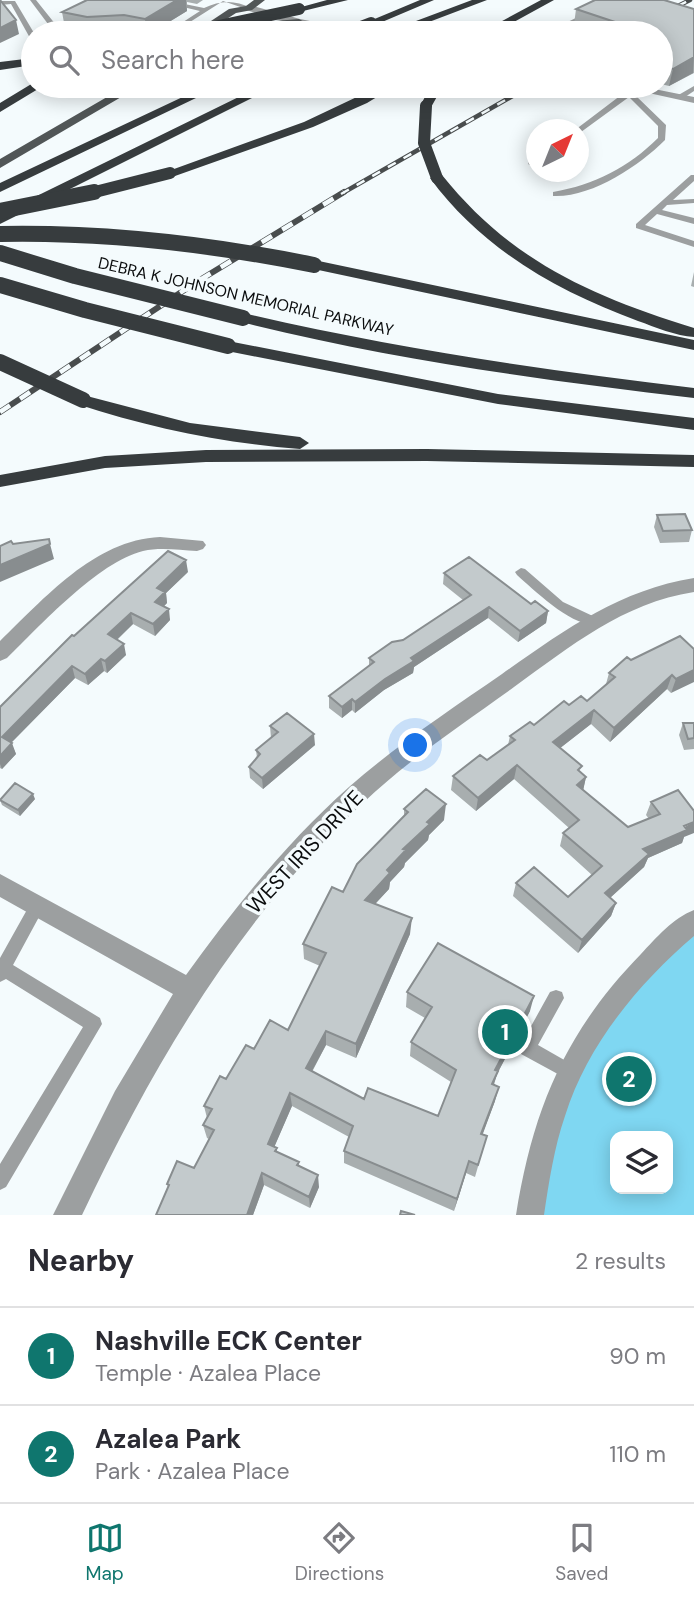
<!DOCTYPE html>
<meta charset="utf-8">
<style>
body{margin:0;font-family:"DM Sans",sans-serif;background:#f2f2f3;color:#2b2b33}
.controls{position:absolute;right:21px;bottom:21px;display:grid;overflow:hidden;border-radius:14px;box-shadow:0 4px 18px #0003}
.controls button{width:63px;height:63px;display:grid;place-items:center;padding:0;border:0;border-bottom:2px solid #e1e1e2;background:#fff;color:#2b2b33;font:35px sans-serif}
.compass{position:absolute;left:526px;top:119px;width:63px;height:63px;border-radius:50%;background:#fff;box-shadow:0 4px 18px #0003;rotate:43deg}
.you{position:absolute;left:416px;top:746px;width:24px;height:24px;margin:-18px;border:5px solid #fff;border-radius:50%;background:#1a73e8;box-shadow:0 0 0 10px #1a73e833}
.badge{display:grid;place-items:center;width:46px;height:46px;border-radius:50%;background:#0f766e;color:#fff;font-size:23px;font-weight:700}
.pin{position:absolute;translate:-50% -50%;border:4px solid #fff;box-shadow:0 2px 7px #0006}
.list{margin:0;padding:0;list-style:none}
h2{display:flex;justify-content:space-between;align-items:center;height:91px;margin:0;padding:0 28px;font-size:30px}
h2 small{font-size:23px;font-weight:400;color:#7c7c81}
.list li{display:grid;grid-template-columns:46px 1fr auto;gap:21px;align-items:center;box-sizing:border-box;height:98px;padding:0 28px;border-top:2px solid #e1e1e2}
.list b{display:block;font-size:26px;white-space:nowrap}
.list p{margin:0;font-size:23px;white-space:nowrap;color:#7c7c81}
.list em{font-size:23px;font-style:normal;color:#7c7c81}
.icon{flex:none;width:38px;height:38px;fill:none;stroke:currentColor;stroke-width:2;stroke-linecap:round;stroke-linejoin:round}
.map{position:relative;flex:none;width:694px;height:1215px;overflow:hidden}
.search{position:absolute;background:#fff;box-shadow:0 4px 18px #0003;left:21px;right:21px;top:21px;height:77px;display:flex;align-items:center;gap:18px;box-sizing:border-box;padding:0 24px;border-radius:38px;color:#7c7c81;font-size:26px}
.sheet{height:287px;background:#fff}
nav{display:flex;justify-content:space-around;align-items:center;box-sizing:border-box;height:98px;border-top:2px solid #e1e1e2;background:#fff;font-size:19px;color:#7c7c81}
nav a{display:grid;justify-items:center;gap:4px}
nav .on{color:#0f766e}
.map>svg:first-child{display:block}
.green{fill:#7fd7f2;fill-rule:evenodd}
.lines{fill:none;stroke-linecap:round;stroke-linejoin:round}
.service{fill:#9c9fa0;fill-rule:evenodd}
.minor{fill:#9c9fa0;fill-rule:evenodd}
.tertiary{fill:#9c9fa0;fill-rule:evenodd}
.primary{fill:#515657;fill-rule:evenodd}
.motorway{fill:#373c3e;fill-rule:evenodd}
.rail-far1-casing{stroke:#494d4e;stroke-width:4.5}
.rail-casing{stroke:#494d4e;stroke-width:6}
.rail-far1{stroke:#f4fbfd;stroke-width:2.5;stroke-dasharray:9;stroke-linecap:butt}
.rail{stroke:#f4fbfd;stroke-width:4.5;stroke-dasharray:12;stroke-linecap:butt}
.motorway-bridge-far1{stroke:#373c3e;stroke-width:12}
.motorway-bridge{stroke:#373c3e;stroke-width:16}
.wall{fill:#a8aeaf}
.shaded-wall{fill:#888d8f}
.building{fill:#c3cacc;stroke:#888d8f;stroke-width:2}
.labels{text-anchor:middle;stroke-width:7;stroke-linejoin:round;paint-order:stroke}
.far-street-label{font-size:16px;fill:#0a0c0d;stroke:#f4fbfd}
.near-street-label{font-size:21px;fill:#0a0c0d;stroke:#f4fbfd}
</style>
<div class="map">
<svg width="694" height="1215" viewBox="0 0 694 1215">
<rect width="100%" height="100%" fill="#f4fbfd"/>
<path class="green" d="M 694,921 L 694,1215 L 530,1215 L 570,1065 ZM 615,1136 L 668,1136 L 668,1189 L 615,1189 Z"/>
<g class="lines">
<path class="service" d="M 30,0 L 36,0 L 56,25 L 75,16 L 80,17 L 50,33 L 43,33 L 51,28 Z
M 153,0 L 165,0 L 204,8 C 221,0 234,0 252,8 L 249,10 L 223,1 L 179,29 L 177,28 L 177,26 L 200,11 Z
M 613,0 L 621,0 L 554,32 L 549,31 Z
M 0,1 L 15,1 L 34,33 L 33,40 L 30,38 L 11,4 L 0,5 Z
M 633,86 L 637,88 L 635,95 L 666,125 L 665,140 C 639,166 591,198 553,196 L 553,192 C 594,185 629,167 658,138 L 658,126 L 629,97 L 581,132 L 575,130 Z
M 694,86 L 694,91 L 682,99 L 675,97 Z
M 533,158 L 536,158 L 536,163 L 529,165 L 528,163 Z
M 691,175 L 694,175 L 694,181 L 673,200 L 694,199 L 694,203 L 667,205 L 662,210 L 694,218 L 694,224 L 657,214 L 645,225 L 694,241 L 694,247 L 636,228 L 636,224 Z
M 521,568 L 525,569 L 563,602 L 597,618 L 599,621 L 597,624 C 574,629 534,590 517,575 L 515,572 Z
M 38,897 L 43,899 L 46,904 L 13,965 L 100,1018 L 102,1024 L 6,1187 L 0,1190 L 0,1164 L 83,1027 L 6,979 L 0,982 L 0,958 L 33,899 Z
M 556,990 L 562,992 L 564,998 L 538,1045 L 573,1065 L 575,1071 L 573,1077 L 567,1079 L 521,1054 L 519,1048 L 550,992 Z"/>
<path class="minor" d="M 160,537 L 203,541 L 206,545 L 203,549 L 197,551 C 179,550 160,547 143,551 C 98,562 40,626 7,658 L 0,661 L 0,641 C 44,599 94,540 160,537 Z
M 694,578 L 694,592 C 623,603 571,646 514,687 C 463,724 409,759 363,803 C 239,918 154,1063 82,1215 L 53,1215 L 115,1091 L 173,994 L 0,897 L 0,874 L 186,975 C 235,907 287,842 349,787 C 397,745 450,710 502,674 C 563,631 619,590 694,578 Z
M 694,910 L 694,936 C 639,983 587,1045 565,1116 C 554,1148 549,1182 544,1215 L 516,1215 C 533,1109 565,1032 641,954 C 656,938 673,918 694,910 Z"/>
<path class="tertiary" d="M 249,5 L 300,19 L 360,31 L 361,33 C 322,35 283,21 246,10 L 246,6 Z
M 617,86 L 639,86 L 694,97 L 694,103 Z"/>
<path class="primary" d="M 254,0 L 265,0 L 252,10 L 236,13 L 205,33 L 193,33 L 229,9 L 246,6 Z
M 299,19 L 304,22 L 303,24 L 217,33 L 251,23 Z
M 126,86 L 140,86 L 0,168 L 0,159 Z"/>
<path class="motorway" d="M 327,0 L 348,0 L 299,12 L 294,9 Z
M 420,0 L 434,0 L 375,25 L 365,23 Z
M 472,0 L 487,0 L 400,33 L 384,33 Z
M 541,0 L 554,0 L 494,33 L 480,33 Z
M 33,58 L 33,65 L 0,70 L 0,62 Z
M 33,83 L 33,86 L 43,86 L 0,112 L 0,103 Z
M 206,86 L 221,86 L 0,192 L 0,183 Z
M 261,86 L 276,86 L 0,224 L 0,214 Z
M 380,86 L 395,86 L 367,103 L 313,127 L 175,176 L 165,176 L 163,173 L 304,122 Z
M 431,86 L 443,86 L 430,109 L 422,109 L 420,106 Z
M 437,174 L 442,175 C 511,261 591,296 694,328 L 694,337 C 676,336 655,327 638,321 C 557,291 482,249 430,178 Z
M 314,260 L 694,340 L 694,350 L 309,268 L 306,265 Z
M 243,313 C 392,348 542,370 694,388 L 694,398 C 540,380 388,359 237,321 L 235,318 Z
M 228,341 L 498,394 L 694,418 L 694,430 L 498,404 L 222,350 L 220,346 L 222,342 Z
M 83,395 L 190,423 L 300,437 L 309,443 L 300,449 C 223,443 150,428 77,404 L 74,400 L 77,396 Z
M 427,449 L 694,455 L 694,467 L 427,461 L 206,462 L 105,468 L 0,487 L 0,475 L 105,456 L 206,450 Z"/>
<defs>
<path id="rail-far1" d="M 662,14 L 690,0
M 341,194 L 530,86"/>
<path id="rail" d="M 0,412 L 195,283 L 344,192"/>
</defs>
<use href="#rail-far1" class="rail-far1-casing"/>
<use href="#rail" class="rail-casing"/>
<use href="#rail-far1" class="rail-far1"/>
<use href="#rail" class="rail"/>
<path class="motorway-bridge-far1" d="M 186,33 L 299,9
M 345,33 L 371,23
M 426,106 L 424,143 L 437,178
M 87,194 L 170,173"/>
<path class="motorway-bridge" d="M 0,211 L 94,192
M 0,234 C 106,232 210,244 314,265
M 0,253 L 75,276 L 243,318
M 0,285 L 85,310 L 228,346
M 0,362 L 83,400"/>
</g>
<path class="wall" d="M 87,0 L 203,0 L 197,4 L 187,2 L 187,11 L 151,33 L 136,33 L 126,31 L 87,33 L 65,28 L 62,12 Z
M 576,9 L 694,9 L 694,73 L 669,86 L 661,84 L 661,33 L 597,33 L 574,25 Z
M 694,272 L 694,287 L 691,286 Z
M 657,515 L 692,530 L 689,542 L 660,543 L 654,527 Z
M 188,572 L 166,593 L 167,603 L 164,606 L 170,620 L 155,636 L 133,624 L 117,640 L 126,655 L 107,673 L 104,671 L 88,685 L 75,678 L 11,743 L 16,754 L 2,769 L 0,768 L 0,707 L 74,636 Z
M 444,573 L 531,604 L 548,611 L 546,623 L 518,642 L 488,618 L 414,667 L 413,673 L 384,690 L 355,713 L 352,710 L 342,718 L 329,708 L 329,696 L 369,666 L 369,658 L 403,640 L 463,600 L 443,584 Z
M 694,649 L 671,693 L 667,689 L 610,742 L 591,724 L 560,748 L 581,773 L 586,777 L 583,790 L 628,827 L 649,819 L 646,815 L 651,802 L 684,837 L 682,843 L 648,858 L 644,867 L 610,898 L 616,903 L 611,916 L 578,953 L 513,896 L 516,883 L 568,897 L 592,875 L 560,846 L 563,833 L 569,828 L 514,779 L 476,811 L 451,790 L 453,776 L 487,760 L 508,745 L 510,736 L 534,725 L 569,705 L 587,701 L 606,684 L 609,673 L 631,660 Z
M 683,723 L 694,723 L 694,749 L 684,750 L 679,735 Z
M 270,726 L 315,745 L 263,789 L 250,778 L 249,767 L 257,758 L 256,750 L 271,738 Z
M 35,799 L 20,816 L 2,805 L 0,800 Z
M 404,809 L 444,820 L 429,835 L 428,840 L 405,863 L 404,867 L 390,882 L 389,889 L 375,904 L 410,934 L 356,1058 L 326,1045 L 312,1072 L 364,1099 L 438,1116 L 451,1082 L 410,1056 L 411,1042 L 425,1018 L 406,1007 L 407,992 L 530,1011 L 497,1074 L 494,1085 L 495,1101 L 482,1135 L 483,1149 L 475,1177 L 466,1173 L 454,1211 L 344,1163 L 344,1151 L 349,1137 L 292,1106 L 274,1147 L 277,1148 L 277,1152 L 299,1162 L 299,1166 L 319,1187 L 310,1208 L 264,1185 L 253,1215 L 156,1215 L 168,1187 L 167,1184 L 194,1168 L 209,1139 L 207,1138 L 203,1125 L 207,1118 L 204,1106 L 254,1049 L 288,1030 L 320,966 L 304,959 L 303,944 L 404,816 Z"/>
<path class="shaded-wall" d="M 177,0 L 186,0 L 187,11 L 151,33 L 146,33 L 145,19 Z
M 16,20 L 19,34 L 0,43 L 0,28 Z
M 694,57 L 693,73 L 669,86 L 673,69 Z
M 50,544 L 54,559 L 0,582 L 0,565 Z
M 186,560 L 188,572 L 166,593 L 167,603 L 157,613 L 155,602 L 157,588 Z
M 489,607 L 488,618 L 414,667 L 413,673 L 384,690 L 355,713 L 355,702 L 411,658 Z
M 169,609 L 170,620 L 155,636 L 153,624 Z
M 548,611 L 546,623 L 518,642 L 520,631 Z
M 131,613 L 133,624 L 110,646 L 108,634 Z
M 124,644 L 126,655 L 107,673 L 105,661 Z
M 101,659 L 104,671 L 88,685 L 85,674 Z
M 72,666 L 75,678 L 6,748 L 2,737 Z
M 694,670 L 694,682 L 671,693 L 676,679 Z
M 672,675 L 667,689 L 610,742 L 614,728 Z
M 352,699 L 352,710 L 342,718 L 342,707 Z
M 594,710 L 591,724 L 550,756 L 553,742 Z
M 314,734 L 315,745 L 263,789 L 262,778 Z
M 12,743 L 16,754 L 2,769 L 0,764 L 0,756 Z
M 517,765 L 514,779 L 476,811 L 478,798 Z
M 586,777 L 583,791 L 577,785 Z
M 33,794 L 35,799 L 20,816 L 18,810 Z
M 446,804 L 444,820 L 429,835 L 428,840 L 405,863 L 404,867 L 390,882 L 389,889 L 364,916 L 365,900 L 403,849 L 427,822 Z
M 694,822 L 694,833 L 684,837 L 682,843 L 648,858 L 644,867 L 601,906 L 605,893 L 643,849 Z
M 616,903 L 611,916 L 578,953 L 582,940 Z
M 412,918 L 410,934 L 356,1058 L 356,1044 Z
M 534,996 L 530,1011 L 497,1074 L 489,1098 L 495,1070 Z
M 326,1031 L 326,1045 L 306,1082 L 306,1068 Z
M 499,1087 L 495,1101 L 478,1147 L 481,1134 Z
M 290,1093 L 292,1106 L 270,1157 L 268,1144 Z
M 469,1161 L 466,1173 L 454,1211 L 457,1199 Z
M 262,1173 L 264,1185 L 253,1215 L 247,1215 Z
M 318,1175 L 319,1187 L 310,1208 L 309,1197 Z"/>
<path class="building" d="M 0,0 L 16,20 L 0,28 Z
M 87,0 L 177,0 L 145,19 L 124,15 L 87,17 L 62,12 Z
M 595,0 L 664,0 L 694,9 L 694,57 L 673,69 L 661,65 L 661,33 L 630,33 L 632,33 L 624,30 L 630,27 L 576,9 Z
M 685,514 L 692,530 L 663,531 L 657,515 Z
M 49,539 L 50,544 L 0,565 L 0,546 L 11,541 L 13,544 Z
M 168,551 L 186,560 L 157,588 L 165,592 L 155,602 L 169,609 L 153,624 L 131,613 L 108,634 L 124,644 L 105,661 L 101,659 L 85,674 L 72,666 L 2,737 L 12,743 L 0,756 L 0,707 L 72,635 L 74,636 Z
M 469,557 L 531,604 L 535,601 L 548,611 L 520,631 L 489,607 L 411,658 L 414,661 L 385,679 L 355,702 L 352,699 L 342,707 L 329,696 L 374,662 L 369,658 L 392,642 L 403,640 L 471,595 L 444,573 Z
M 680,636 L 694,649 L 694,670 L 676,679 L 672,675 L 614,728 L 594,710 L 553,742 L 582,766 L 578,770 L 586,777 L 577,785 L 628,827 L 660,814 L 651,802 L 678,790 L 694,811 L 694,822 L 684,826 L 687,830 L 643,849 L 649,854 L 605,893 L 616,903 L 582,940 L 516,883 L 534,867 L 568,897 L 602,866 L 563,833 L 579,820 L 517,765 L 478,798 L 453,776 L 480,755 L 487,760 L 515,740 L 510,736 L 530,722 L 534,725 L 564,701 L 569,705 L 581,696 L 587,701 L 615,677 L 609,673 L 627,657 L 631,660 Z
M 287,713 L 314,734 L 262,778 L 249,767 L 260,754 L 256,750 L 278,732 L 270,726 Z
M 683,723 L 694,723 L 694,738 L 688,739 Z
M 15,783 L 33,794 L 18,810 L 0,800 Z
M 426,789 L 446,804 L 427,822 L 430,824 L 403,849 L 406,850 L 387,870 L 390,873 L 365,900 L 412,918 L 356,1044 L 326,1031 L 306,1068 L 364,1099 L 368,1088 L 438,1116 L 456,1070 L 411,1042 L 432,1007 L 407,992 L 438,943 L 534,996 L 495,1070 L 498,1071 L 492,1084 L 499,1087 L 481,1134 L 487,1136 L 478,1165 L 469,1161 L 457,1199 L 344,1151 L 353,1126 L 290,1093 L 268,1144 L 277,1148 L 275,1151 L 299,1162 L 297,1165 L 318,1175 L 309,1197 L 262,1173 L 247,1215 L 156,1215 L 169,1185 L 167,1184 L 177,1161 L 194,1168 L 214,1130 L 203,1125 L 212,1109 L 204,1106 L 220,1076 L 226,1079 L 246,1045 L 254,1049 L 270,1020 L 288,1030 L 326,953 L 303,944 L 332,887 L 343,892 L 357,864 L 408,812 L 404,809 Z
M 401,1211 L 415,1215 L 400,1215 Z"/>
<g class="labels">
<g class="far-street-label">
<text transform="translate(246 296) rotate(13)" y="6">DEBRA K JOHNSON MEMORIAL PARKWAY</text>
</g>
<g class="near-street-label">
<text transform="translate(305 852) rotate(-47)" y="7">WEST IRIS DRIVE</text>
</g>
</g>
</svg>
<div class="controls">
<button><svg class="icon" aria-label="layers" viewBox="0 0 24 24"><path d="M12 4l9 5-9 5-9-5zM3 14l9 5 9-5"/></svg></button>
</div>
<svg class="compass" viewBox="-18 -18 36 36"><path d="M0-13l5 13h-10z" fill="#e53935"/><path d="M0 13l5-13h-10z" fill="#7c7c81"/></svg>
<div class="you"></div>
<div class="pin badge" style="left:505px;top:1032px">1</div>
<div class="pin badge" style="left:629px;top:1079px">2</div>
<div class="search"><svg class="icon" aria-label="search" viewBox="0 0 24 24"><circle cx="10" cy="10" r="6"/><path d="M15 15l6 6"/></svg>Search here</div>
</div>
<section class="sheet">
<h2>Nearby<small>2 results</small></h2>
<ul class="list">
<li><span class="badge">1</span><div><b>Nashville ECK Center</b><p>Temple · Azalea Place</p></div><em>90 m</em></li>
<li><span class="badge">2</span><div><b>Azalea Park</b><p>Park · Azalea Place</p></div><em>110 m</em></li>
</ul>
</section>
<nav>
<a class="on"><svg class="icon" aria-label="map" viewBox="0 0 24 24"><path d="M3 6l6-2 6 2 6-2v14l-6 2-6-2-6 2zM9 4v14M15 6v14"/></svg>Map</a>
<a><svg class="icon" aria-label="directions" viewBox="0 0 24 24"><path d="M12 3l9 9-9 9-9-9zM9 14v-3h6M13 9l2 2-2 2"/></svg>Directions</a>
<a><svg class="icon" aria-label="saved" viewBox="0 0 24 24"><path d="M7 4h10v16l-5-4-5 4z"/></svg>Saved</a>
</nav>
